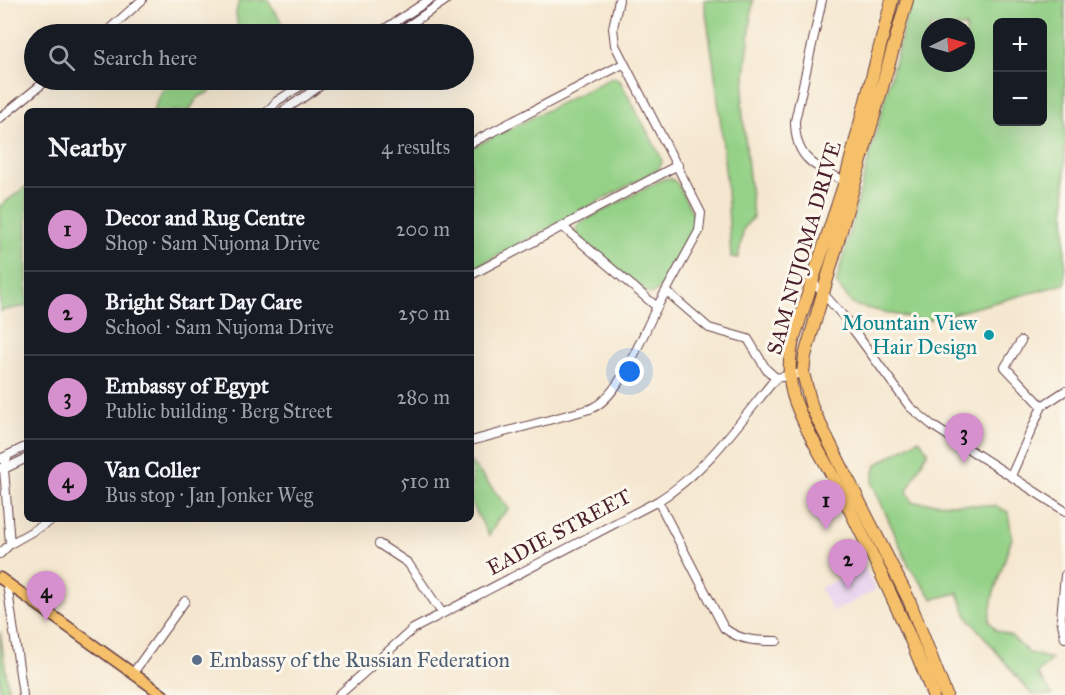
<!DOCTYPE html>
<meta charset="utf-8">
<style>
body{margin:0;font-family:"IM FELL Great Primer",serif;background:#20242c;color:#f1f3f6}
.controls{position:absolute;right:18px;top:18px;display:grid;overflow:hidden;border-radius:9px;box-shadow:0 6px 24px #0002}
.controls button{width:54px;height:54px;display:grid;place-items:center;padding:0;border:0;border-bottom:2px solid #363941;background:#171b24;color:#f1f3f6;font:30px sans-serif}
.compass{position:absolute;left:921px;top:18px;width:54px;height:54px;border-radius:50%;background:#171b24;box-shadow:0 6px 24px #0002;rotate:85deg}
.you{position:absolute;left:630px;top:372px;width:21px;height:21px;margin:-15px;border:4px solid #fff;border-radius:50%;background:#1a73e8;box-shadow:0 0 0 9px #1a73e833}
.badge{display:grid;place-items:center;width:39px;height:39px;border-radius:50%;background:#d690ce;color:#111;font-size:20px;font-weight:700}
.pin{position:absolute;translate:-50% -50px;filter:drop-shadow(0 2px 3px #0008)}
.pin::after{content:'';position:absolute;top:32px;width:21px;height:18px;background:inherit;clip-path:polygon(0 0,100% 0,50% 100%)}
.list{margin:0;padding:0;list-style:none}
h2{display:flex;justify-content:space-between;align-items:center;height:78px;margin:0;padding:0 24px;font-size:26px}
h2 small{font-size:20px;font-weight:400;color:#9ea1a6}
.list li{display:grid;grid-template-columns:39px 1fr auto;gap:18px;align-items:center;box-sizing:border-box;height:84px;padding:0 24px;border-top:2px solid #363941}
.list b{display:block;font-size:22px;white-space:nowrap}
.list p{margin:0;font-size:20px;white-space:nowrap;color:#9ea1a6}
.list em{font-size:20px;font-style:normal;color:#9ea1a6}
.icon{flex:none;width:33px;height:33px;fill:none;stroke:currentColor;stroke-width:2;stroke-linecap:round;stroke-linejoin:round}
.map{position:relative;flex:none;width:1065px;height:695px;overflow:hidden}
.search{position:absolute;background:#171b24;box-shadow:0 6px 24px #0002;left:24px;top:24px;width:450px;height:66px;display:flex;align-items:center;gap:15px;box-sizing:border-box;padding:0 21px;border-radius:33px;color:#9ea1a6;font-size:22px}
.panel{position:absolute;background:#171b24;box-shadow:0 6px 24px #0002;left:24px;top:108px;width:450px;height:414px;border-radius:9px}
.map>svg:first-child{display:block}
.built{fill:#e8d2ee}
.green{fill:#95d288;stroke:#70785a;stroke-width:1.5;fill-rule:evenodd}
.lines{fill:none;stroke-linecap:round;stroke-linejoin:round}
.minor-casing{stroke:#643d44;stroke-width:10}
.major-casing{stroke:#643d44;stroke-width:13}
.highway-casing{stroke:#643d44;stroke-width:14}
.minor{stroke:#fff;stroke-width:8}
.major{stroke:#f6c06b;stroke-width:10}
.highway{stroke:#f6c06b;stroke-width:12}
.culture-dot{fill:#0f9aa8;stroke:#fbf7ec;stroke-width:2}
.service-dot{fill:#5c6f8a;stroke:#fbf7ec;stroke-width:2}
.labels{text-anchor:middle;stroke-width:6;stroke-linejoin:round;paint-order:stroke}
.street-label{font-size:21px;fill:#4a1f2b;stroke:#fbf7ec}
.culture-label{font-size:21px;fill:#0d838f;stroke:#fbf7ec;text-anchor:end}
.service-label{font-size:21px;fill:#4e5e75;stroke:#fbf7ec;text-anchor:start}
</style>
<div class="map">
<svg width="1065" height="695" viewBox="0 0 1065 695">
<rect width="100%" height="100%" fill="#fbf7ec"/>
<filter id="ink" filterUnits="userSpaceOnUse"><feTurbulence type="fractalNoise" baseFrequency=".0167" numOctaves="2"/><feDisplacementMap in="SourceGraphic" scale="12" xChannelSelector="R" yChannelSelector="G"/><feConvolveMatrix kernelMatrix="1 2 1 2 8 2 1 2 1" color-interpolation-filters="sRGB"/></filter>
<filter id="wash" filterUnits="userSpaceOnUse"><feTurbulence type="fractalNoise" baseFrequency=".008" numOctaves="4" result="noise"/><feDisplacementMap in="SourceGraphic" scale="24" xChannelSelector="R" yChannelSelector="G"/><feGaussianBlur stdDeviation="1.35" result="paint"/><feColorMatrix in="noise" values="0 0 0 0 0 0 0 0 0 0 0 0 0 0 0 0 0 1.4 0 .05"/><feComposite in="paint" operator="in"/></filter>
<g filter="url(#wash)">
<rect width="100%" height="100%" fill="#f5e7cf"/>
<path class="built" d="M 864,566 L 876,590 L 833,612 L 820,588 Z"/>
<path class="green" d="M 239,0 L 268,0 L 284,26 L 275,34 L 231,34 L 238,30 L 236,13 Z
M 704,0 L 753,0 L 742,106 L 753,217 L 744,228 L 738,258 L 731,257 C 727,170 718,85 704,0 Z
M 911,0 L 1065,0 L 1065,284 L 924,321 L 853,305 L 836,283 ZM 998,22 L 1042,22 L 1042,122 L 998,122 ZM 930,27 L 966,27 L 966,63 L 930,63 Z
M 613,77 L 620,81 L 660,155 L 662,162 L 659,169 L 471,270 L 471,148 Z
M 171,80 L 210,80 L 211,91 L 197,98 L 189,111 L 153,111 L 160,94 Z
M 670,178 L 677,183 L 695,218 L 693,230 L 659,290 L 652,294 L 645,292 L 580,238 L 576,231 L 578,224 L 663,179 Z
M 27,186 L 27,306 L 0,311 L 0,206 Z
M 919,439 L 928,451 L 907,491 L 912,502 L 996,506 L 1008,512 L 1012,538 L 993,595 L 989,621 L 996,630 L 1011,636 L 1029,653 L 1052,659 L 1037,674 L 1053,695 L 1032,695 L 967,616 L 958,593 L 933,599 L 910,568 L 872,483 L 876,465 Z
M 471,462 L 509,509 L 498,519 L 489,536 L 471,502 Z
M 0,631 L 9,695 L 0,695 Z"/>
</g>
<g filter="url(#ink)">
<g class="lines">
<defs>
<path id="minor" d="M 619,0 L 613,28 L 615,45 L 701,213 L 699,231 L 666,291
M 822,0 L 795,121 C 795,161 816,166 848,183
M 104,34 L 142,0
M 377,34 L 429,0
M 396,34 L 446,0
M 268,111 L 277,101 L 310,80
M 283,111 L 329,80
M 0,118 L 47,80
M 471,143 L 623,64
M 563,227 L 657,307 L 666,291 L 709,328 L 748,339 L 766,369 L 776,378 L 803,373
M 471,275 L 678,165
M 814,283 L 844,317 L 910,407 L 933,426 L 1065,511
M 1021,341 L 1005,367 L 1042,406
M 471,441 L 590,409 C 620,398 642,335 657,307
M 8,455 L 4,469 L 10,544
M 0,459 L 27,446
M 0,468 L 4,469 L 27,458
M 1011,476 L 1042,406 L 1065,391
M 658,501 L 724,628 C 740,641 758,641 777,641
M 379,544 L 408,563 L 442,613
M 0,554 L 10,544 L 54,519
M 1065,575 L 1061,618 L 1065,638
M 7,584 L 23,695
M 133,673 L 185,601
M 339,695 L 413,629 L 658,501 C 707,471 740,421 776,378"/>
<path id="major" d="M 0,578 L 163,695"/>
<path id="highway" d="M 892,0 L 845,182 L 793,340 C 789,358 788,376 793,395 C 804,429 826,462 842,494 C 875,560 907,625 933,695
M 907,0 L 805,356 L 803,373 L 812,408 L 909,600 L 946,695"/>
</defs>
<use href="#minor" class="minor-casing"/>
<use href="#major" class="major-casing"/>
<use href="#highway" class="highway-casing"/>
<use href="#minor" class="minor"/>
<use href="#major" class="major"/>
<use href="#highway" class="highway"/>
</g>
</g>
<circle class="culture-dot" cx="989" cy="335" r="6"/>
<circle class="service-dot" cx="197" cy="660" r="6"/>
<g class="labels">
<g class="street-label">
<text transform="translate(804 248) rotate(-74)" y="7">SAM NUJOMA DRIVE</text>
<text transform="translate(559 532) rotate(-28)" y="7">EADIE STREET</text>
</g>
<g class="culture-label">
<text x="977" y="330">Mountain View<tspan x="977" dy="24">Hair Design</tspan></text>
</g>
<g class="service-label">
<text x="209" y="667">Embassy of the Russian Federation</text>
</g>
</g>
</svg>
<div class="controls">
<button>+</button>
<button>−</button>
</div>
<svg class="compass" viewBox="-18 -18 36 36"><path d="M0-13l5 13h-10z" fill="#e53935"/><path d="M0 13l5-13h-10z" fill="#9ea1a6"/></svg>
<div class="you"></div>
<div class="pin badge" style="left:826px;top:530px">1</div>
<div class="pin badge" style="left:848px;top:589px">2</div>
<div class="pin badge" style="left:964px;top:463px">3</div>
<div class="pin badge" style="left:46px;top:621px">4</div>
<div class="search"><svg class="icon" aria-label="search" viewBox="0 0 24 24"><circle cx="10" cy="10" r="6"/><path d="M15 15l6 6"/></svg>Search here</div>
<section class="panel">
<h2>Nearby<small>4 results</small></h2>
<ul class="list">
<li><span class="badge">1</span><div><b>Decor and Rug Centre</b><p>Shop · Sam Nujoma Drive</p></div><em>200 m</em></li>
<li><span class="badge">2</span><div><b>Bright Start Day Care</b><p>School · Sam Nujoma Drive</p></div><em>250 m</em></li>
<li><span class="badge">3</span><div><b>Embassy of Egypt</b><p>Public building · Berg Street</p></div><em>280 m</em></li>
<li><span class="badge">4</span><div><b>Van Coller</b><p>Bus stop · Jan Jonker Weg</p></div><em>510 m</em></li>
</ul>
</section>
</div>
